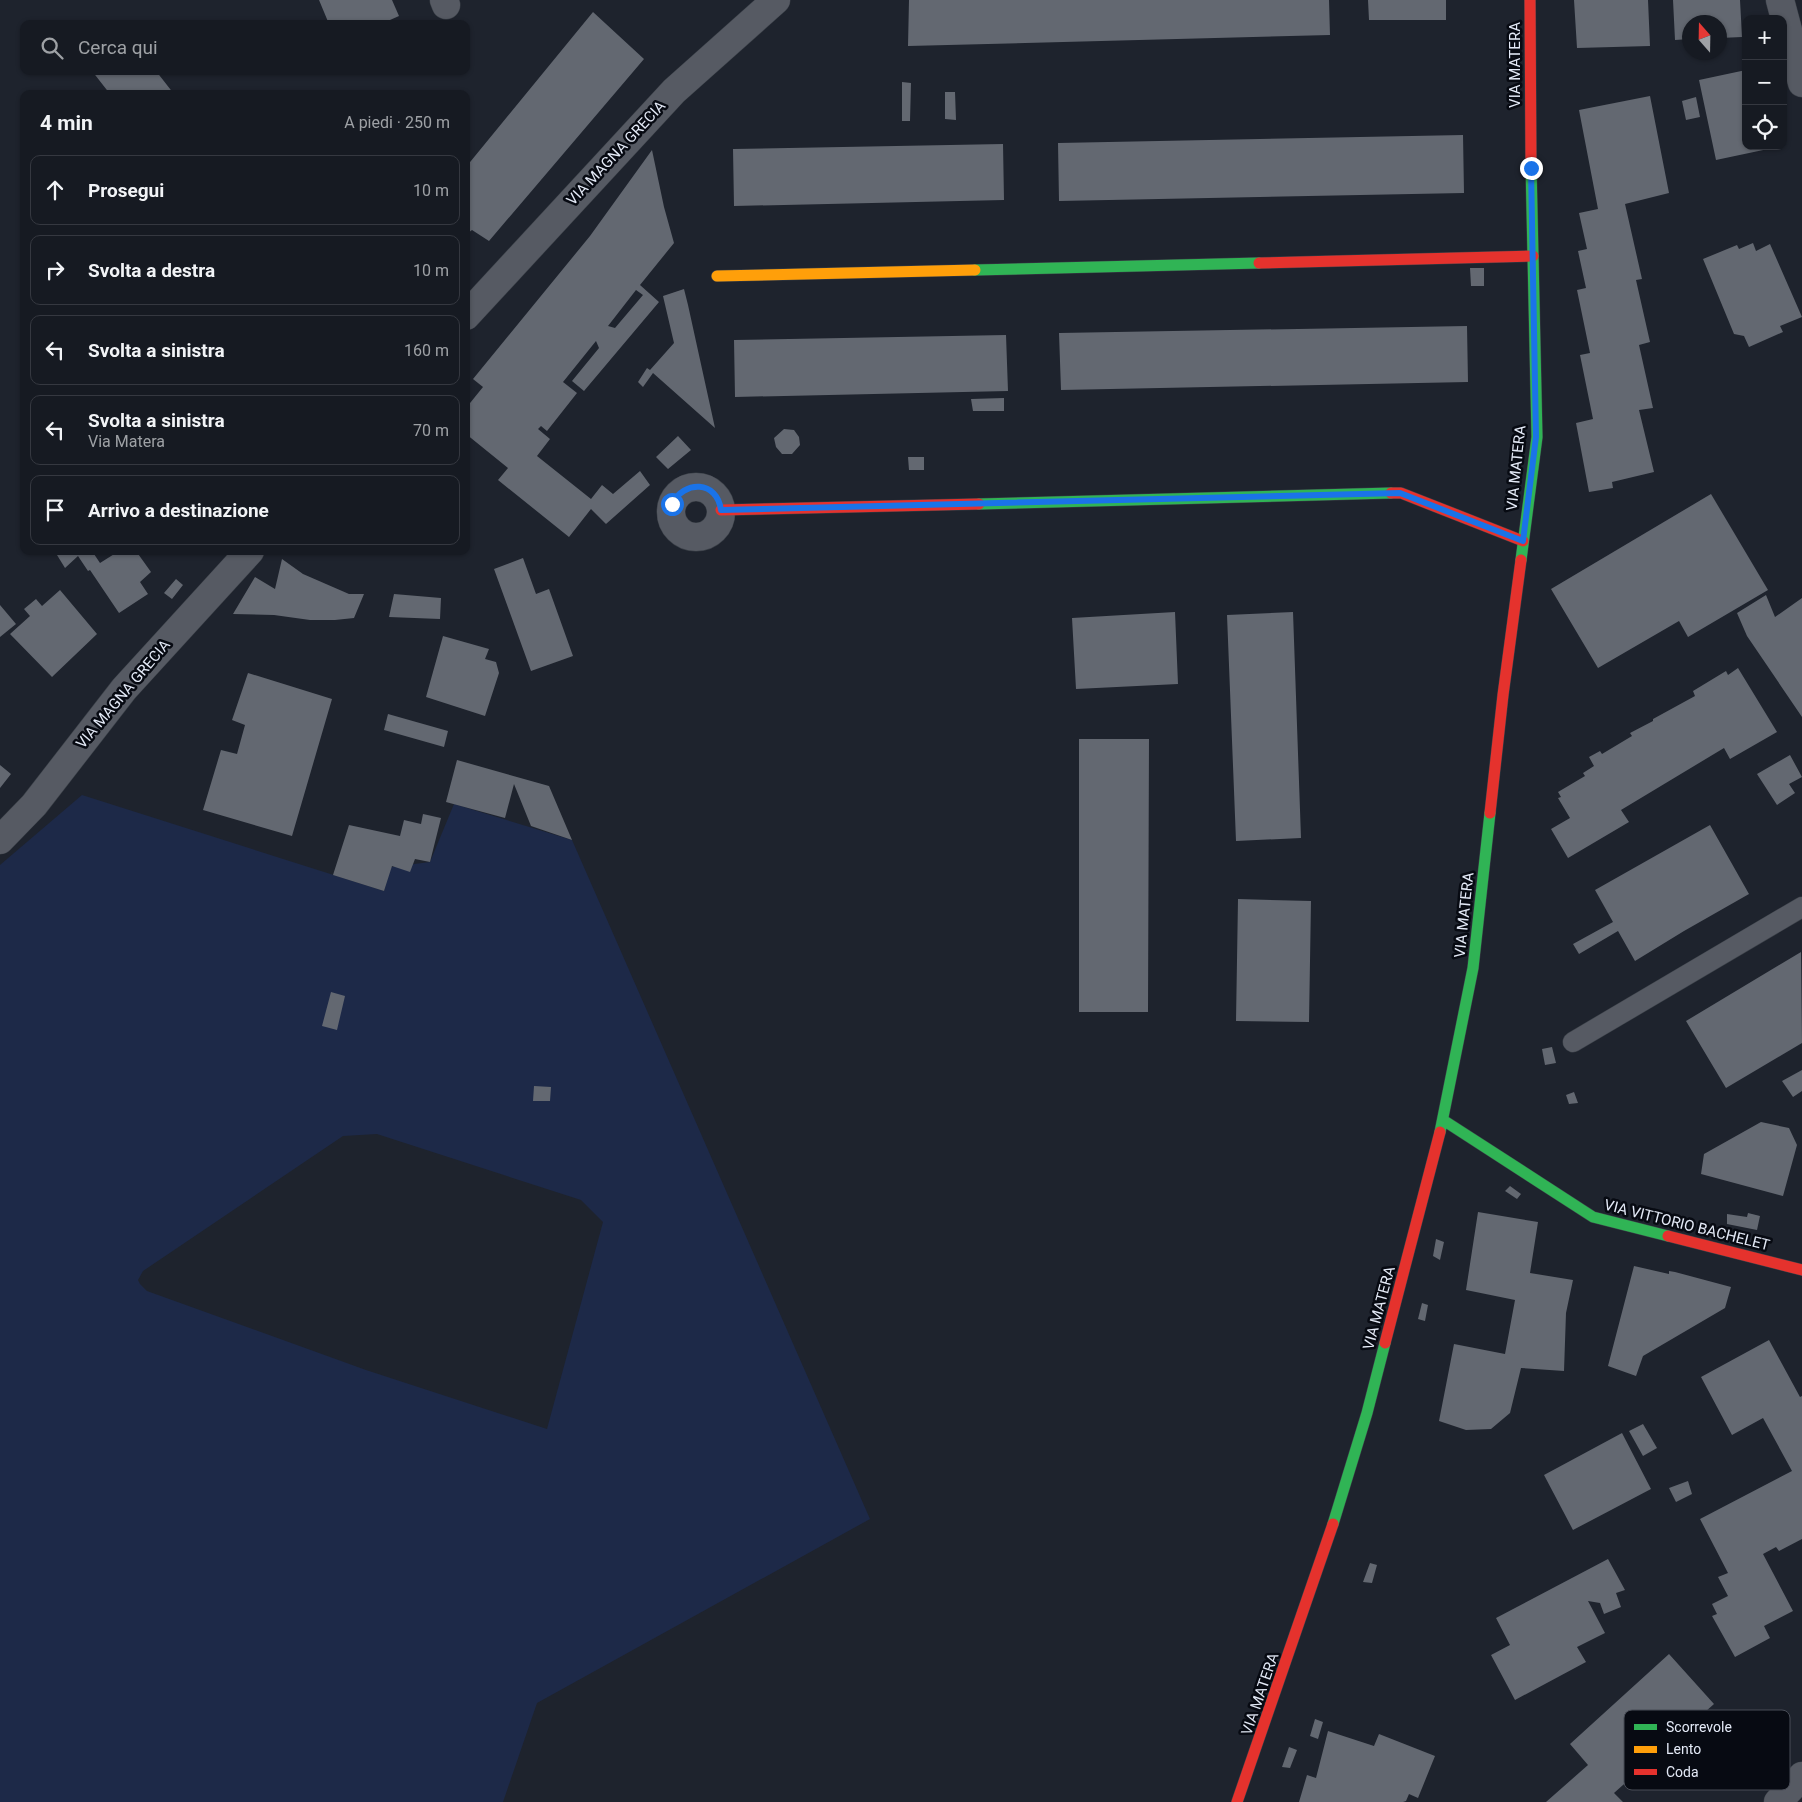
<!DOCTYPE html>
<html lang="it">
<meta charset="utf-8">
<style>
body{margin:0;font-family:Roboto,sans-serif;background:#1f232a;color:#f1f3f6}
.controls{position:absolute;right:15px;top:15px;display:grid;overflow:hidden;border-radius:10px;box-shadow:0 1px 4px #0004}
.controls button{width:45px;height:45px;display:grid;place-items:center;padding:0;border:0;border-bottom:1px solid #353840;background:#161a22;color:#f1f3f6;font:25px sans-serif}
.compass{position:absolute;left:1682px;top:15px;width:45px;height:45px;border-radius:50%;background:#161a22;box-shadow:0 1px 4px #0004;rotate:340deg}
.stop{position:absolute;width:15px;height:15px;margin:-11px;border:4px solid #1a73e8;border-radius:50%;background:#fff}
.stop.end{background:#1a73e8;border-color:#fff;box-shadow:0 1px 5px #0008}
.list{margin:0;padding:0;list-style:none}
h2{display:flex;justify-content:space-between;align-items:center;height:65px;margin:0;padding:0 20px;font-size:21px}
h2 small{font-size:16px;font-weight:400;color:#9ea1a5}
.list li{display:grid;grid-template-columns:32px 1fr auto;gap:15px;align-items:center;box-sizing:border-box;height:70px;margin:0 10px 10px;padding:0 10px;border:1px solid #353840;border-radius:10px}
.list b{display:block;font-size:19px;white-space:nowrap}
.list p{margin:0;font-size:16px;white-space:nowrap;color:#9ea1a5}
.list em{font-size:16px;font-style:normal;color:#9ea1a5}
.icon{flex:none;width:28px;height:28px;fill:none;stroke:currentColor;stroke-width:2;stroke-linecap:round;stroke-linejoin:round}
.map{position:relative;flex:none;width:1802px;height:1802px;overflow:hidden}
.search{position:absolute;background:#161a22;box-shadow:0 1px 4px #0004;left:20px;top:20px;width:450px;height:55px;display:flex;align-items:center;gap:12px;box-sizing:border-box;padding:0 18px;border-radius:10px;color:#9ea1a5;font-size:19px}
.panel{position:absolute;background:#161a22;box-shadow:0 1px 4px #0004;left:20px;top:90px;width:450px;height:465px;border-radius:10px}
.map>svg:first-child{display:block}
.green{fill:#1d2948;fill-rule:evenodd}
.building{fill:#636871;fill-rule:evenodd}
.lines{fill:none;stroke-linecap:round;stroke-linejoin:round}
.lane-casing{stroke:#3b4048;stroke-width:21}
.street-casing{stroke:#3b4048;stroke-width:29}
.fast-casing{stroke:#3b4048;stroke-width:12}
.slow-casing{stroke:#3b4048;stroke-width:12}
.jam-casing{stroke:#3b4048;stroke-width:12}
.lane{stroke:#565a63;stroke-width:20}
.street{stroke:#565a63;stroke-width:28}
.fast{stroke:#30b455;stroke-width:11}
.slow{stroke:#ff9f0a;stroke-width:11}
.jam{stroke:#e5322d;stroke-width:11}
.route{stroke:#1a73e8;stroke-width:6}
.labels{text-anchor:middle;stroke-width:5;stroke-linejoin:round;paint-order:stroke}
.street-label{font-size:15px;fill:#e4eaf7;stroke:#070a12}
.key{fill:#070a12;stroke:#494d57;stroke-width:1}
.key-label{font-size:14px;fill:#e4eaf7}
</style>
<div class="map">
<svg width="1802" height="1802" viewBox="0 0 1802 1802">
<rect width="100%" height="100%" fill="#1e232d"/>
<path class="green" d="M 82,795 L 384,891 L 391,867 L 430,862 L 454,804 L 572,840 L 870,1519 L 537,1703 L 503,1802 L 0,1802 L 0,865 ZM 377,1134 L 581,1200 L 603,1222 L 547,1429 L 366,1370 L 147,1291 L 140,1284 L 138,1280 L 143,1271 L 343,1136 Z"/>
<path class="building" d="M 319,0 L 392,0 L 399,16 L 381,24 L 329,24 Z
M 909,0 L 1329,0 L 1330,35 L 908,46 Z
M 1368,0 L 1446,0 L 1446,20 L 1369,20 Z
M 1574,0 L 1648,0 L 1650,46 L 1577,48 Z
M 1673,0 L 1740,0 L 1742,37 L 1720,38 L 1720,22 L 1690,22 L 1690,39 L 1675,40 Z
M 593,12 L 644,59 L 489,241 L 472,230 L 468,233 L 466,231 L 466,167 Z
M 1746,70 L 1746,146 L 1767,146 L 1768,149 L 1716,160 L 1699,80 Z
M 92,71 L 156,71 L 174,94 L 110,94 Z
M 902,82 L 911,83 L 910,121 L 902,121 Z
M 945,92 L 955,92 L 956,120 L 945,119 Z
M 1650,96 L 1669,193 L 1625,204 L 1642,279 L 1636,280 L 1650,342 L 1639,345 L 1653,408 L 1639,410 L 1654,472 L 1612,482 L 1613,488 L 1589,492 L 1576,423 L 1593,419 L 1580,355 L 1590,353 L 1577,290 L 1586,288 L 1578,251 L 1587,249 L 1579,213 L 1598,209 L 1579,110 Z
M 1696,97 L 1700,117 L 1686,120 L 1682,101 Z
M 1463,135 L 1464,193 L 1059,201 L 1058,143 Z
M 1003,144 L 1004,200 L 734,206 L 733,149 Z
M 652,150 L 664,207 L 674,243 L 640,285 L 659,302 L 584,391 L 572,381 L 599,348 L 596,341 L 563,382 L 577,393 L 547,431 L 541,426 L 538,429 L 550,439 L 537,456 L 591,499 L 602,485 L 613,494 L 640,471 L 650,485 L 606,524 L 591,509 L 569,537 L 498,480 L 508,468 L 466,434 L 466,408 L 483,387 L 473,379 L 590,236 ZM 636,290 L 643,295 L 615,328 L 608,326 Z
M 1753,243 L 1756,251 L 1770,244 L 1802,317 L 1780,326 L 1783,332 L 1749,347 L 1744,336 L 1734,334 L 1703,259 L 1737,245 L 1739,249 Z
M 1470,268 L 1484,268 L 1484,286 L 1471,286 Z
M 684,289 L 688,305 L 715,428 L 653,373 L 643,387 L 638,382 L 647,368 L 650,370 L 674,343 L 663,296 Z
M 1467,326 L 1468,382 L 1061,390 L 1059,333 Z
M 1006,335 L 1008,391 L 735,397 L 734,340 Z
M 1004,398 L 1004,411 L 973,411 L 971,399 Z
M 784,429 L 794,430 L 799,437 L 800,445 L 792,454 L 782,454 L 776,447 L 774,438 Z
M 678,436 L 691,450 L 668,469 L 656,457 Z
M 908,457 L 924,457 L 924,470 L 909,470 Z
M 1711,494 L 1768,590 L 1688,637 L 1679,621 L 1598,668 L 1551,589 Z
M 64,551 L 75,551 L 76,553 L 80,551 L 92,551 L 100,563 L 119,551 L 136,551 L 151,572 L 140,582 L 148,594 L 119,613 L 90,570 L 88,571 L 78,556 L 65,568 L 57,555 Z
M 523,558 L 536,594 L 549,589 L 573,656 L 531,671 L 494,569 Z
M 282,559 L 303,574 L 349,594 L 364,594 L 354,618 L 335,620 L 310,620 L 274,615 L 233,614 L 255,577 L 275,589 Z
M 176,579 L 183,585 L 172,599 L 164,593 Z
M 60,590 L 97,634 L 52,677 L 10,634 L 30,616 L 24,609 L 36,599 L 42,606 Z
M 394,594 L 441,598 L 440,619 L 389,617 Z
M 1766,595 L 1775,617 L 1802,598 L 1802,717 L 1747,636 L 1737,613 Z
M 0,605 L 16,624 L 0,637 Z
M 1175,612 L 1178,684 L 1076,689 L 1072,618 Z
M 1293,612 L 1301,838 L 1236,841 L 1227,615 Z
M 443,636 L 489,649 L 485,659 L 496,662 L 499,673 L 485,716 L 426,697 Z
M 1738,668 L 1777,732 L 1730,759 L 1724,748 L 1621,810 L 1629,822 L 1568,858 L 1551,829 L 1570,818 L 1558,798 L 1561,797 L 1558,792 L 1585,776 L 1583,773 L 1594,766 L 1589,757 L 1600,751 L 1602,754 L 1632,736 L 1630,733 L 1653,721 L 1653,719 L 1695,696 L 1693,691 L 1726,671 L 1728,675 Z
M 248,673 L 332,699 L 292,836 L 203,810 L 221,750 L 237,754 L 245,725 L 232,720 Z
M 388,714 L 448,731 L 444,747 L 384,730 Z
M 1079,739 L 1149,739 L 1148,1012 L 1079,1012 Z
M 1790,755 L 1802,777 L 1789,784 L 1795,793 L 1777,805 L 1757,774 Z
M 457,760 L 549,786 L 572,840 L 531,826 L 514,784 L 505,818 L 446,802 Z
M 0,765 L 11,774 L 0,788 Z
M 423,814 L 441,818 L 430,862 L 415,859 L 410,872 L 392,866 L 384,891 L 333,875 L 349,825 L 400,836 L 404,820 L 421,824 Z
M 1710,825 L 1749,894 L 1684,931 L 1635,961 L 1618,931 L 1579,954 L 1573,944 L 1613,922 L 1595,890 Z
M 1238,899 L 1311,901 L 1309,1022 L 1236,1021 Z
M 1801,952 L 1802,1043 L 1726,1088 L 1686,1021 Z
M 331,992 L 345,996 L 337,1030 L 322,1026 Z
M 1552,1047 L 1556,1063 L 1545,1065 L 1542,1049 Z
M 1802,1070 L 1802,1091 L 1793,1097 L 1782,1081 Z
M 534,1086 L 551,1087 L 550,1101 L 533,1101 Z
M 1574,1092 L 1578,1103 L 1569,1104 L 1566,1095 Z
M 1761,1122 L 1789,1128 L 1797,1145 L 1783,1196 L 1701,1174 L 1704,1154 Z
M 1510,1186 L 1521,1194 L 1517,1199 L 1505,1191 Z
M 1478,1212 L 1538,1222 L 1530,1273 L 1573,1280 L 1566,1313 L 1564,1371 L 1521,1368 L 1510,1413 L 1491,1429 L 1466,1430 L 1439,1421 L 1454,1344 L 1505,1354 L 1515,1300 L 1466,1290 Z
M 1748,1213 L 1760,1216 L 1757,1230 L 1727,1224 L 1727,1214 L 1747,1217 Z
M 1436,1239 L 1444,1242 L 1440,1260 L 1433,1256 Z
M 1634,1266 L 1669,1274 L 1669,1271 L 1675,1272 L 1731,1287 L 1725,1308 L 1643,1356 L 1636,1376 L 1608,1366 Z
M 1422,1303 L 1428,1305 L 1425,1321 L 1418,1319 Z
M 1769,1340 L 1800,1397 L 1802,1396 L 1802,1539 L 1779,1551 L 1776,1547 L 1763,1554 L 1793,1611 L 1764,1626 L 1770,1638 L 1735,1657 L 1712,1616 L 1717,1614 L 1712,1604 L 1728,1596 L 1718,1577 L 1728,1573 L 1700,1519 L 1792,1471 L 1763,1418 L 1732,1435 L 1701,1377 Z
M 1643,1424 L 1657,1448 L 1643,1456 L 1629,1431 Z
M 1622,1433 L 1651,1489 L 1573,1530 L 1544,1475 Z
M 1688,1481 L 1692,1494 L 1676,1502 L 1669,1488 Z
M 1608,1559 L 1625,1590 L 1616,1593 L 1621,1607 L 1604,1614 L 1600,1603 L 1588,1601 L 1605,1633 L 1577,1647 L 1586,1662 L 1515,1700 L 1491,1655 L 1510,1645 L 1496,1618 Z
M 1370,1563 L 1377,1565 L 1372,1583 L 1363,1582 Z
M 1669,1654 L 1714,1704 L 1614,1793 L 1623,1802 L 1546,1802 L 1588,1765 L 1570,1744 Z
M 1315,1719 L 1323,1722 L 1318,1739 L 1310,1736 Z
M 1328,1731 L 1374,1746 L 1379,1734 L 1435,1756 L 1418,1798 L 1409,1794 L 1406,1801 L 1403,1802 L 1299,1802 L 1307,1775 L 1316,1778 Z
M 1289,1747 L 1297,1750 L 1290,1768 L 1282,1767 Z"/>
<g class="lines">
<defs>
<path id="lane" d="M 1573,1042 L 1802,907"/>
<path id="street" d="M 444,0 L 446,5
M 1780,0 L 1802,83
M 466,316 L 674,91 L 776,0
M671 512a25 25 0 1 1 50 0a25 25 0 1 1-50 0Z
M 0,840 L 34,805 L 124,689 L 250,551
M 1778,1802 L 1802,1776"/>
<path id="fast" d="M 975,270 L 1259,263
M 979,504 L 1391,493
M 1521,560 L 1537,437 L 1531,165
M 1443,1120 L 1593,1217 L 1668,1236
M 1440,1132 L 1473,968 L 1490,813
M 1333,1524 L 1367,1413 L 1385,1343"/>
<path id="slow" d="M 717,276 L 975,270"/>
<path id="jam" d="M 1530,0 L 1531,165
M 1259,263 L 1533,256
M 1391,493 L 1401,493 L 1523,541
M 721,510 L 979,504
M 1490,813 L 1503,695 L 1521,560
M 1668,1236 L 1802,1270
M 1385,1343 L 1440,1132
M 1237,1802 L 1333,1524"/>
</defs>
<use href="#lane" class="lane-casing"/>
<use href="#street" class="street-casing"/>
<use href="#fast" class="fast-casing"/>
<use href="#slow" class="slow-casing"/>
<use href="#jam" class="jam-casing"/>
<use href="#lane" class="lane"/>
<use href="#street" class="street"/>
<use href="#fast" class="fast"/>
<use href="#slow" class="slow"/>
<use href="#jam" class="jam"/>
</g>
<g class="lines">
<path class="route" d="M 672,504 C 684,480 717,480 721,510 L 1400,493 L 1523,541 L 1536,437 L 1531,168"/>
</g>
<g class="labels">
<g class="street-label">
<text transform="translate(1515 65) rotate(-90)" y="5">VIA MATERA</text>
<text transform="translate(616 153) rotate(-47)" y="5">VIA MAGNA GRECIA</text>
<text transform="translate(1516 468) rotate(-84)" y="5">VIA MATERA</text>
<text transform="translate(123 694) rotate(-50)" y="5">VIA MAGNA GRECIA</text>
<text transform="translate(1464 915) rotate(-84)" y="5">VIA MATERA</text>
<text transform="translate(1687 1225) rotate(14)" y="5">VIA VITTORIO BACHELET</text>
<text transform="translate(1379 1308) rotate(-75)" y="5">VIA MATERA</text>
<text transform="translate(1260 1694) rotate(-71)" y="5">VIA MATERA</text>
</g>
</g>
<rect x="1624" y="1710" width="166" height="80" rx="8" class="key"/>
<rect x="1634" y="1724" width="23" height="6" fill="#30b455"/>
<rect x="1634" y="1746" width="23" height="7" fill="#ff9f0a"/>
<rect x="1634" y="1769" width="23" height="6" fill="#e5322d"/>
<g class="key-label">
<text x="1666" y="1732">Scorrevole</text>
<text x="1666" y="1754">Lento</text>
<text x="1666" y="1777">Coda</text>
</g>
</svg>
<div class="controls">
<button>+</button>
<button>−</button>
<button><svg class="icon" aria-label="locate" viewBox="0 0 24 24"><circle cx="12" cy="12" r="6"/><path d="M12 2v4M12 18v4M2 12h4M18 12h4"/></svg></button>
</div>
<svg class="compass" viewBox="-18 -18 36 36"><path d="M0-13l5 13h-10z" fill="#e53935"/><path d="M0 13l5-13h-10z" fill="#9ea1a5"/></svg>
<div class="stop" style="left:672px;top:504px"></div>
<div class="stop end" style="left:1531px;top:168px"></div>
<div class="search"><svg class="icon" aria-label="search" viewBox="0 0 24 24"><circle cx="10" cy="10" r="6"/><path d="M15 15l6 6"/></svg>Cerca qui</div>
<section class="panel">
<h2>4 min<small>A piedi · 250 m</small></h2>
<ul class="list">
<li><svg class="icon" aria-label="ahead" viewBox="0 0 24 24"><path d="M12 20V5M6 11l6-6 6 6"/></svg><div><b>Prosegui</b></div><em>10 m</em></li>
<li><svg class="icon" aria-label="right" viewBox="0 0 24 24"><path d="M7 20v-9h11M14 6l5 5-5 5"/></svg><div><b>Svolta a destra</b></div><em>10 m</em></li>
<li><svg class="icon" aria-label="left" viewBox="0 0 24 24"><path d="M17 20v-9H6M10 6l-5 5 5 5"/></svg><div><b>Svolta a sinistra</b></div><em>160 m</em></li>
<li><svg class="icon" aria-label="left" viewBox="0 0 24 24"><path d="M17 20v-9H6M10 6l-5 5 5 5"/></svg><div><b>Svolta a sinistra</b><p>Via Matera</p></div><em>70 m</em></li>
<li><svg class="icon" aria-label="arrive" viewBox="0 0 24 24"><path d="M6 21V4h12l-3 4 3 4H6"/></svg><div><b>Arrivo a destinazione</b></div></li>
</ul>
</section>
</div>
